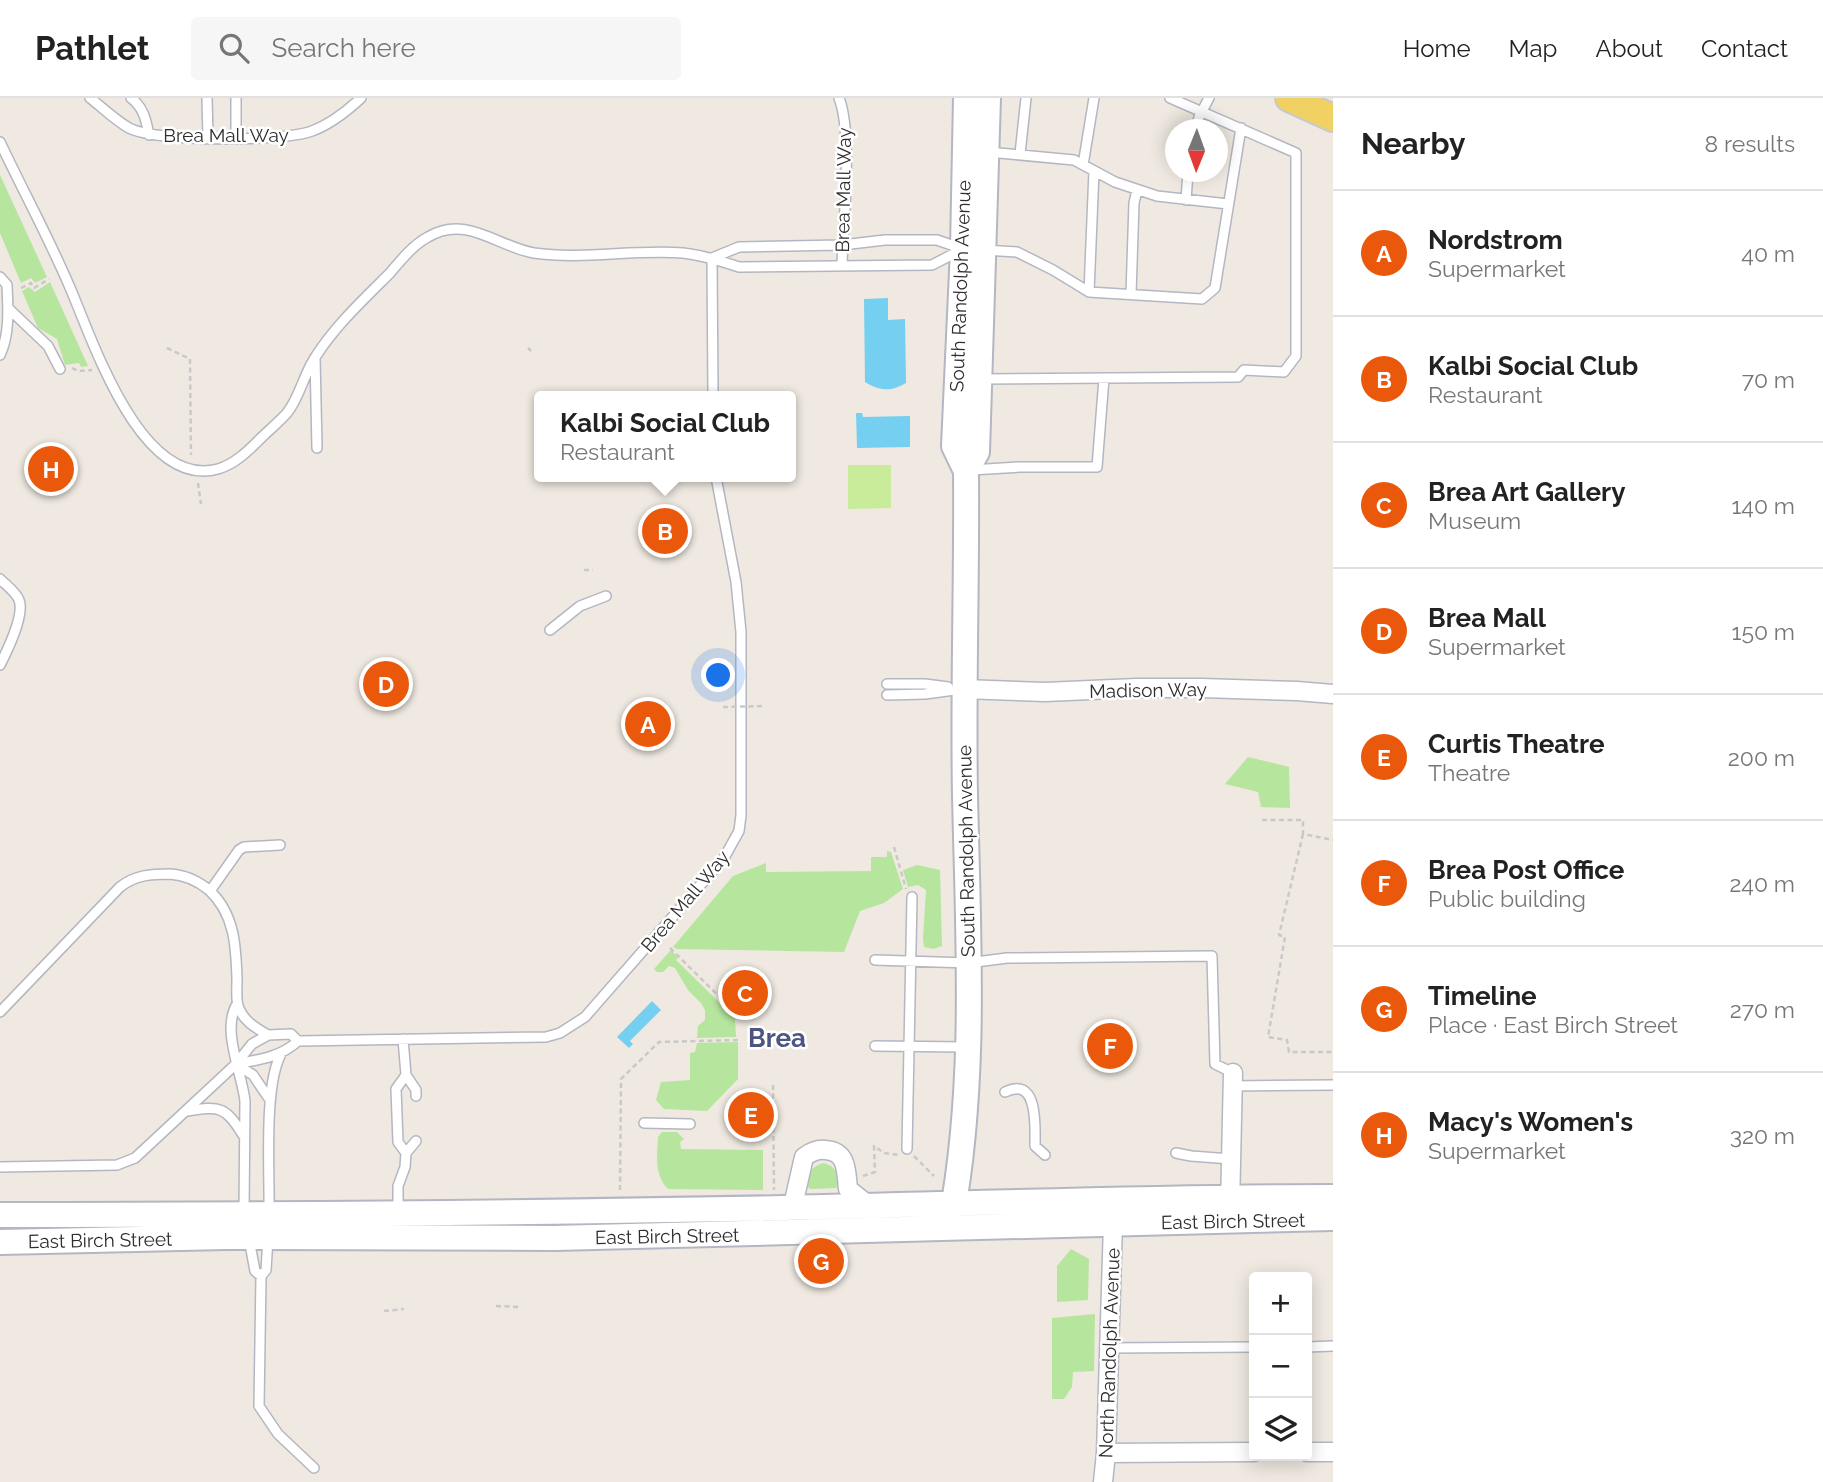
<!DOCTYPE html>
<meta charset="utf-8">
<style>
body{margin:0;font-family:Raleway,sans-serif;background:#f6f6f6;color:#222}
.controls{position:absolute;right:21px;bottom:21px;display:grid;overflow:hidden;border-radius:7px;box-shadow:0 4px 18px #0003}
.controls button{width:63px;height:63px;display:grid;place-items:center;padding:0;border:0;border-bottom:2px solid #e0e0e0;background:#fff;color:#222;font:35px sans-serif}
.compass{position:absolute;left:1165px;top:21px;width:63px;height:63px;border-radius:50%;background:#fff;box-shadow:0 4px 18px #0003;rotate:181deg}
.you{position:absolute;left:719px;top:578px;width:24px;height:24px;margin:-18px;border:5px solid #fff;border-radius:50%;background:#1a73e8;box-shadow:0 0 0 10px #1a73e833}
.badge{display:grid;place-items:center;width:46px;height:46px;border-radius:50%;background:#ea580c;color:#fff;font-size:23px;font-weight:700}
.pin{position:absolute;translate:-50% -50%;border:4px solid #fff;box-shadow:0 2px 7px #0006}
.popup{position:absolute;left:534px;top:293px;width:262px;height:91px;box-sizing:border-box;display:grid;place-content:center;border-radius:7px;background:#fff;filter:drop-shadow(0 2px 5px #0005);font-size:23px;white-space:nowrap;color:#767676}
.popup b{font-size:26px;color:#222}
.popup::after{content:'';position:absolute;left:50%;top:100%;margin-left:-14px;border:14px solid transparent;border-top-color:#fff}
.list{margin:0;padding:0;list-style:none}
h2{display:flex;justify-content:space-between;align-items:center;height:91px;margin:0;padding:0 28px;font-size:30px}
h2 small{font-size:23px;font-weight:400;color:#767676}
.list li{display:grid;grid-template-columns:46px 1fr auto;gap:21px;align-items:center;box-sizing:border-box;height:126px;padding:0 28px;border-top:2px solid #e0e0e0}
.list b{display:block;font-size:26px;white-space:nowrap}
.list p{margin:0;font-size:23px;white-space:nowrap;color:#767676}
.list em{font-size:23px;font-style:normal;color:#767676}
.icon{flex:none;width:38px;height:38px;fill:none;stroke:currentColor;stroke-width:2;stroke-linecap:round;stroke-linejoin:round}
.map{position:relative;flex:none;width:1333px;height:1384px;overflow:hidden}
header{display:flex;align-items:center;gap:42px;box-sizing:border-box;height:98px;padding:0 35px;background:#fff;border-bottom:2px solid #e0e0e0}
header strong{font-size:33px}
nav{display:flex;gap:38px;margin-inline-start:auto;font-size:24px}
.search{width:490px;height:63px;background:#f6f6f6;display:flex;align-items:center;gap:18px;box-sizing:border-box;padding:0 24px;border-radius:7px;color:#767676;font-size:26px}
main{display:flex}
aside{flex:1;background:#fff}
.map>svg:first-child{display:block}
.green{fill:#b6e59e}
.pitch{fill:#c9ec9a}
.water{fill:#75cff0}
.lines{fill:none;stroke-linecap:round;stroke-linejoin:round}
.lane-casing{stroke:#b4b7c1;stroke-width:12}
.street-casing{stroke:#b4b7c1;stroke-width:21}
.secondary-casing{stroke:#b4b7c1;stroke-width:28}
.primary-casing{stroke:#c9c9c9;stroke-width:30}
.path{stroke:#c9c9c9;stroke-width:2.5;stroke-dasharray:5 3.5;stroke-linecap:butt}
.lane{stroke:#fff;stroke-width:9}
.street{stroke:#fff;stroke-width:18}
.secondary{stroke:#fff;stroke-width:24}
.primary{stroke:#f2d163;stroke-width:26}
.path-bridge{stroke:#c9c9c9;stroke-width:2.5;stroke-dasharray:5 3.5;stroke-linecap:butt}
.labels{text-anchor:middle;stroke-width:5;stroke-linejoin:round;paint-order:stroke}
.street-label{font-size:19px;fill:#2e2e2e;stroke:#fff}
.district-label{font-size:26px;font-weight:bold;fill:#4d5680;stroke:#fff}
</style>
<header>
<strong>Pathlet</strong>
<div class="search"><svg class="icon" aria-label="search" viewBox="0 0 24 24"><circle cx="10" cy="10" r="6"/><path d="M15 15l6 6"/></svg>Search here</div>
<nav><a>Home</a><a>Map</a><a>About</a><a>Contact</a></nav>
</header>
<main>
<div class="map">
<svg width="1333" height="1384" viewBox="0 0 1333 1384">
<rect width="100%" height="100%" fill="#efe9e1"/>
<path class="green" d="M 0,77 L 47,179 L 35,185 L 31,180 L 21,185 L 0,135 Z
M 50,184 L 88,268 L 81,269 L 79,265 L 65,267 L 57,241 L 38,230 L 22,193 L 29,189 L 35,194 Z
M 1248,659 L 1289,669 L 1290,710 L 1261,709 L 1258,694 L 1225,686 Z
M 887,753 L 891,754 L 903,791 L 884,805 L 860,813 L 844,854 L 677,851 L 673,849 L 733,778 L 766,765 L 766,774 L 871,773 L 871,759 L 887,759 Z
M 917,767 L 940,772 L 942,848 L 933,851 L 924,849 L 923,841 L 926,792 L 918,787 L 908,789 L 903,772 Z
M 671,852 L 678,860 L 676,862 L 735,920 L 736,939 L 697,940 L 698,928 L 705,922 L 705,912 L 701,905 L 688,892 L 675,870 L 669,868 L 663,874 L 657,874 L 654,871 Z
M 738,944 L 738,981 L 707,1013 L 664,1011 L 656,1002 L 661,984 L 690,982 L 690,955 L 695,954 L 697,945 Z
M 662,1034 L 677,1034 L 684,1041 L 680,1044 L 681,1051 L 763,1052 L 763,1092 L 668,1091 C 654,1077 657,1057 658,1039 Z
M 824,1065 C 836,1069 839,1075 838,1087 L 836,1090 L 811,1091 L 807,1089 C 807,1076 811,1068 824,1065 Z
M 1071,1151 L 1089,1161 L 1088,1202 L 1057,1204 L 1057,1168 Z
M 1095,1216 L 1094,1273 L 1073,1274 L 1072,1289 L 1064,1301 L 1052,1301 L 1052,1220 Z"/>
<path class="pitch" d="M 848,367 L 891,367 L 891,410 L 848,411 Z"/>
<path class="water" d="M 888,200 L 888,222 L 905,221 L 906,285 C 891,294 880,293 865,284 L 864,201 Z
M 856,315 L 862,315 L 863,319 L 910,318 L 910,349 L 857,350 Z
M 652,903 L 661,912 L 630,943 L 633,946 L 629,950 L 617,939 Z"/>
<g class="lines">
<defs>
<path id="lane" d="M 90,0 C 103,10 115,22 129,30 C 155,44 283,44 312,33 C 331,26 346,14 361,0
M 131,0 C 144,10 146,22 149,37
M 207,0 L 208,40
M 236,0 L 236,40
M 839,0 C 853,35 843,127 842,167
M 1196,32 L 1199,19 L 1209,0
M 0,44 C 23,93 50,142 71,192 C 93,243 141,392 218,371 C 235,366 248,353 260,341 C 269,332 279,324 287,315 C 300,299 304,275 316,258 C 336,227 364,201 390,175 C 401,162 413,147 428,139 C 466,116 498,149 534,155 C 583,162 634,151 683,155 C 702,157 721,163 739,169 L 932,167 L 961,152
M 988,54 L 1074,62 L 1115,84 L 1157,98 L 1228,106
M 1020,56 L 1026,0
M 1083,67 L 1094,0
M 1186,102 L 1188,74
M 984,152 L 1017,154 L 1053,172 L 1089,194 L 1202,201 L 1215,190 L 1241,30
M 712,160 L 739,149 L 842,147 L 885,142 L 937,142 L 960,150
M 712,160 L 713,298
M 0,179 L 7,187 C 8,210 10,236 0,257
M 1089,194 L 1094,73
M 1131,196 L 1134,105 L 1137,92
M 8,210 L 48,248 L 60,271
M 315,260 L 317,350
M 981,281 L 1238,279 L 1244,272 L 1284,274 L 1296,258 L 1296,55 L 1170,0
M 971,372 L 1020,369 L 1097,369 L 1104,280
M 0,481 C 6,487 16,494 19,502 C 25,517 7,553 0,567
M 550,532 L 580,508 L 606,498
M 887,586 L 925,586 L 948,589
M 887,597 L 925,596 L 962,591
M 210,793 L 239,752 L 244,749 L 280,747
M 875,862 L 968,865 L 1007,860 L 1212,858 L 1215,966 L 1233,975
M 237,906 C 221,932 242,975 245,1003 L 244,1113
M 0,914 L 120,789 C 135,777 151,776 170,776 C 185,777 198,783 209,792 C 235,816 236,849 237,881 C 237,890 236,900 238,908 C 243,923 256,930 268,937
M 403,941 L 406,977 L 416,992 L 416,998
M 875,948 L 965,949
M 236,966 C 258,962 281,959 298,943
M 236,966 L 253,977 L 270,1002
M 1232,988 L 1333,987
M 1005,994 C 1039,977 1035,1030 1035,1048 L 1045,1057
M 187,1013 C 220,1008 225,1008 243,1037
M 644,1025 L 690,1026
M 907,1051 L 912,799
M 406,1055 L 416,1043
M 1176,1055 L 1191,1058 L 1231,1061
M 0,1069 L 117,1067 L 135,1060 L 236,966 L 252,946 L 268,937 L 291,936 L 298,943 L 546,939 L 560,935 L 585,919 L 724,760 L 739,733 L 741,717 L 741,534 L 736,484 L 716,379
M 398,1115 L 398,1088 L 405,1069 L 406,1055 L 398,1044 L 396,991 L 406,977
M 269,1116 C 270,1075 263,986 282,954
M 268,1140 L 266,1172 L 261,1178 L 259,1308 L 278,1336 L 314,1370
M 249,1141 L 255,1173 L 261,1178
M 1307,1249 L 1333,1248
M 1109,1250 L 1254,1249"/>
<path id="street" d="M 963,591 L 1045,594 L 1136,590 L 1202,590 L 1297,593 L 1333,596
M 1230,1109 L 1233,975
M 785,1110 L 794,1103 L 804,1059 C 811,1054 817,1051 825,1052 C 848,1053 846,1074 848,1091 L 868,1107
M 1307,1354 L 1333,1354
M 1106,1355 L 1254,1354
M 1103,1384 L 1106,1355 L 1113,1125"/>
<path id="secondary" d="M 966,373 L 977,354 L 988,0
M 0,1117 C 261,1117 523,1115 784,1110 C 967,1106 1150,1099 1333,1099
M 951,1122 C 977,983 968,838 965,697 C 963,589 967,481 966,373 L 954,348 L 963,151 L 966,0
M 0,1144 L 226,1139 L 555,1140 L 1333,1120"/>
<path id="primary" d="M 1289,0 L 1333,20"/>
</defs>
<use href="#lane" class="lane-casing"/>
<use href="#street" class="street-casing"/>
<use href="#secondary" class="secondary-casing"/>
<use href="#primary" class="primary-casing"/>
<path class="path" d="M 21,190 L 31,185 L 34,190 L 49,181
M 167,250 L 190,261 L 191,357
M 528,250 L 531,253
M 72,270 L 78,273 L 92,272
M 198,385 L 201,406
M 584,472 L 593,472
M 1262,722 L 1303,722 L 1303,736 L 1333,742
M 1303,736 L 1279,837 L 1285,839 L 1268,939 L 1287,942 L 1289,954 L 1333,954
M 894,749 L 906,791
M 670,850 L 738,917
M 773,987 L 774,1092
M 914,1058 L 934,1078
M 863,1078 L 875,1074 L 874,1048 L 884,1055 L 899,1057
M 620,1092 L 621,981 L 659,944 L 738,942
M 496,1208 L 521,1209
M 384,1213 L 404,1211"/>
<use href="#lane" class="lane"/>
<use href="#street" class="street"/>
<use href="#secondary" class="secondary"/>
<use href="#primary" class="primary"/>
<path class="path-bridge" d="M 723,609 L 765,608"/>
</g>
<g class="labels">
<g class="street-label">
<text x="226" y="44">Brea Mall Way</text>
<text transform="translate(843 92) rotate(-89)" y="7">Brea Mall Way</text>
<text transform="translate(960 188) rotate(-88)" y="7">South Randolph Avenue</text>
<text transform="translate(1148 592) rotate(-1)" y="7">Madison Way</text>
<text transform="translate(966 753) rotate(-91)" y="7">South Randolph Avenue</text>
<text transform="translate(685 803) rotate(-50)" y="7">Brea Mall Way</text>
<text transform="translate(1233 1123) rotate(-1)" y="7">East Birch Street</text>
<text transform="translate(667 1138) rotate(-1)" y="7">East Birch Street</text>
<text transform="translate(100 1142) rotate(-1)" y="7">East Birch Street</text>
<text transform="translate(1109 1255) rotate(-88)" y="7">North Randolph Avenue</text>
</g>
<g class="district-label">
<text x="777" y="949">Brea</text>
</g>
</g>
</svg>
<div class="controls">
<button>+</button>
<button>−</button>
<button><svg class="icon" aria-label="layers" viewBox="0 0 24 24"><path d="M12 4l9 5-9 5-9-5zM3 14l9 5 9-5"/></svg></button>
</div>
<svg class="compass" viewBox="-18 -18 36 36"><path d="M0-13l5 13h-10z" fill="#e53935"/><path d="M0 13l5-13h-10z" fill="#767676"/></svg>
<div class="you"></div>
<div class="pin badge" style="left:648px;top:626px">A</div>
<div class="pin badge" style="left:665px;top:433px">B</div>
<div class="popup"><b>Kalbi Social Club</b>Restaurant</div>
<div class="pin badge" style="left:745px;top:895px">C</div>
<div class="pin badge" style="left:386px;top:586px">D</div>
<div class="pin badge" style="left:751px;top:1017px">E</div>
<div class="pin badge" style="left:1110px;top:948px">F</div>
<div class="pin badge" style="left:821px;top:1163px">G</div>
<div class="pin badge" style="left:51px;top:371px">H</div>
</div>
<aside>
<h2>Nearby<small>8 results</small></h2>
<ul class="list">
<li><span class="badge">A</span><div><b>Nordstrom</b><p>Supermarket</p></div><em>40 m</em></li>
<li><span class="badge">B</span><div><b>Kalbi Social Club</b><p>Restaurant</p></div><em>70 m</em></li>
<li><span class="badge">C</span><div><b>Brea Art Gallery</b><p>Museum</p></div><em>140 m</em></li>
<li><span class="badge">D</span><div><b>Brea Mall</b><p>Supermarket</p></div><em>150 m</em></li>
<li><span class="badge">E</span><div><b>Curtis Theatre</b><p>Theatre</p></div><em>200 m</em></li>
<li><span class="badge">F</span><div><b>Brea Post Office</b><p>Public building</p></div><em>240 m</em></li>
<li><span class="badge">G</span><div><b>Timeline</b><p>Place · East Birch Street</p></div><em>270 m</em></li>
<li><span class="badge">H</span><div><b>Macy's Women's</b><p>Supermarket</p></div><em>320 m</em></li>
</ul>
</aside>
</main>
